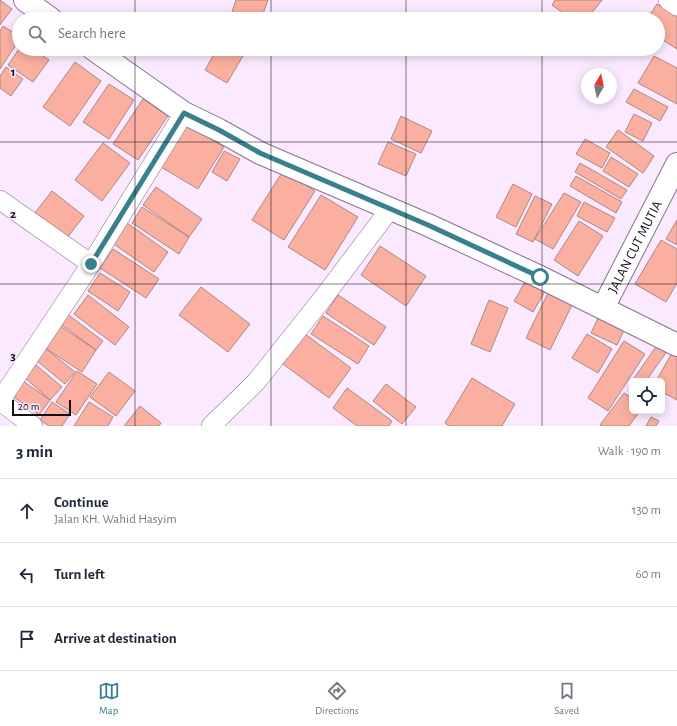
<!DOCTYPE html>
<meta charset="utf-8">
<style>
body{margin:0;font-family:"Alegreya Sans",sans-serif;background:#f2f2f3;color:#1f2937}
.controls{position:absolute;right:12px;bottom:12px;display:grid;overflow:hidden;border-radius:6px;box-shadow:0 2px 10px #0003}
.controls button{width:36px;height:36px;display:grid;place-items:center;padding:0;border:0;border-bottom:1px solid #e0e1e3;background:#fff;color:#1f2937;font:20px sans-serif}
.compass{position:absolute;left:581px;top:68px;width:36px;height:36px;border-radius:50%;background:#fff;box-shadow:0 2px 10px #0003;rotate:9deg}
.scale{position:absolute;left:12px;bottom:10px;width:59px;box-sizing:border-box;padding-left:4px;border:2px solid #150e17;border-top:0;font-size:11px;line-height:14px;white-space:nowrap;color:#150e17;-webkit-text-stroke:3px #fae9ff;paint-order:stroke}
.stop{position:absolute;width:12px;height:12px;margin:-9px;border:3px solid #3a7f8d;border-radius:50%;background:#fff}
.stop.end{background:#3a7f8d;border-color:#fff;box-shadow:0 1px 4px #0008}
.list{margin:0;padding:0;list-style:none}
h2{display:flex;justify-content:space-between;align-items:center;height:52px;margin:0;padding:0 16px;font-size:17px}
h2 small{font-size:13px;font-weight:400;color:#747a83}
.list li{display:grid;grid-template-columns:26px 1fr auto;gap:12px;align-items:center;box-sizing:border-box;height:64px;padding:0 16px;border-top:1px solid #e0e1e3}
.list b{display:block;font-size:15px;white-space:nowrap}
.list p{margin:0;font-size:13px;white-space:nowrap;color:#747a83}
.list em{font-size:13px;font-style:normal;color:#747a83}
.icon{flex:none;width:22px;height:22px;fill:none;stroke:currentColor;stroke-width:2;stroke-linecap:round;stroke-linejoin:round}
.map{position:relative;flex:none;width:677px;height:426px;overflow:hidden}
.search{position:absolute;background:#fff;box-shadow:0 2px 10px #0003;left:12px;right:12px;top:12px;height:44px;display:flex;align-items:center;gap:10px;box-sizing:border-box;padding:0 14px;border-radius:22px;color:#747a83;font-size:15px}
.sheet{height:244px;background:#fff}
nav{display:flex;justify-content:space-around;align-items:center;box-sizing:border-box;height:56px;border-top:1px solid #e0e1e3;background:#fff;font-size:11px;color:#747a83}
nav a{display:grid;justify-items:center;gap:2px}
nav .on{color:#3a7f8d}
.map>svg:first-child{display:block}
.building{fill:#faafa0;stroke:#ab8982}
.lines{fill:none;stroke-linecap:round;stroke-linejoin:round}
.minor-casing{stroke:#86748b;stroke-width:20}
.tertiary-casing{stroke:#86748b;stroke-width:24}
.minor{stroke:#fff;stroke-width:19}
.tertiary{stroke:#fff;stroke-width:22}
.route{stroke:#3a7f8d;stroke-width:5}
.grid{fill:none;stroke:#150e17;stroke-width:1;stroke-opacity:0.55}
.labels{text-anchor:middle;stroke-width:3;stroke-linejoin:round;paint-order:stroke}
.street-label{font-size:14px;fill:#150e17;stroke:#fae9ff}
.grid-label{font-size:13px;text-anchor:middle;font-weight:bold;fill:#150e17;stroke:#fae9ff;stroke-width:3;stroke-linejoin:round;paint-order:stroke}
</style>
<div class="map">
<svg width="677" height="426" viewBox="0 0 677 426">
<rect width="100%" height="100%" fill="#fae9ff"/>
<path class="building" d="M 0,0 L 12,9 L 0,25 Z
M 236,0 L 268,0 L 261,19 L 242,19 L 231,15 Z
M 555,0 L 602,0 L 587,19 L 571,19 L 552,5 Z
M 657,4 L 677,17 L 677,49 L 658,37 L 658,19 L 647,19 Z
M 3,26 L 19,36 L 19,40 L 0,69 L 0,31 Z
M 19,49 L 33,49 L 49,60 L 33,82 L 8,65 Z
M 217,49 L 247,49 L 227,83 L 205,70 Z
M 654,56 L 677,68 L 677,104 L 638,83 Z
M 75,62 L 101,81 L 70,126 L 43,107 Z
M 6,67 L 23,79 L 11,96 L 0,88 L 0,76 Z
M 109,84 L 134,100 L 109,139 L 83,122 Z
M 634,89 L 668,107 L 660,121 L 626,102 Z
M 143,99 L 168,116 L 138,160 L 113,144 Z
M 634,114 L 652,123 L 643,141 L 625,132 Z
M 401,116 L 432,131 L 421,153 L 391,139 Z
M 187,125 L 224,147 L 198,189 L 161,167 Z
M 618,130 L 654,156 L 643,173 L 606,147 Z
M 585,139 L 610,153 L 602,168 L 576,154 Z
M 388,142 L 416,154 L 406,176 L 378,164 Z
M 103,143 L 130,163 L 102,201 L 75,180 Z
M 224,151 L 240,159 L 227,181 L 212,172 Z
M 611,157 L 638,174 L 629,187 L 603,171 Z
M 580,163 L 627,190 L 621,199 L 575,172 Z
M 283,171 L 315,191 L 284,240 L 252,220 Z
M 576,176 L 622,202 L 616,213 L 570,186 Z
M 513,184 L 532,194 L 516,227 L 496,217 Z
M 156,187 L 202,219 L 189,237 L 143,205 Z
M 52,191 L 84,216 L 66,239 L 34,214 Z
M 564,193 L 581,202 L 553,249 L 535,239 Z
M 321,195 L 358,217 L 325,270 L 288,247 Z
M 535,196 L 552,204 L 533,242 L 516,234 Z
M 584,202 L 615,218 L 607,232 L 577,216 Z
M 142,207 L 189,237 L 179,254 L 132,223 Z
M 123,220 L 168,252 L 154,272 L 108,240 Z
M 677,220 L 677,245 L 666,239 Z
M 579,221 L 603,236 L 578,276 L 554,260 Z
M 661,240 L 677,249 L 677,283 L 666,302 L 635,284 Z
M 380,246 L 426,276 L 406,306 L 361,275 Z
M 113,249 L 159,279 L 146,298 L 100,268 Z
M 100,273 L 130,292 L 118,311 L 88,291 Z
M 528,277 L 547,288 L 533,312 L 514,301 Z
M 201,287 L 250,324 L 228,352 L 179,315 Z
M 548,293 L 572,305 L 550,350 L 526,338 Z
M 88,295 L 129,327 L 115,345 L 74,314 Z
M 338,295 L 386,327 L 374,345 L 326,313 Z
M 489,300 L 508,308 L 490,352 L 471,344 Z
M 62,310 L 103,341 L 96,350 L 55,320 Z
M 602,310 L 628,322 L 617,345 L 591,333 Z
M 323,316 L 369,346 L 358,364 L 311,334 Z
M 60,326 L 96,350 L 82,372 L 45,348 Z
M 305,334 L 351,368 L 329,398 L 283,364 Z
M 587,334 L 612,349 L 598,373 L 572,358 Z
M 624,341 L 645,354 L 608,411 L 588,398 Z
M 660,341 L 670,347 L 646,381 L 632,381 Z
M 45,348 L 75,372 L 65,384 L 36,360 Z
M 673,351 L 677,353 L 677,400 L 662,392 L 662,381 L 656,381 Z
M 36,365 L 62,387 L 50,400 L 25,378 Z
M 77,371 L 97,384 L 76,415 L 56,402 Z
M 109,372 L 135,391 L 116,416 L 90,397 Z
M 17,377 L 50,400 L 39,415 L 7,392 Z
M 472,378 L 515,404 L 502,426 L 449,426 L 445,423 Z
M 386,384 L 416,407 L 402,424 L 373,401 Z
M 347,388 L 392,421 L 389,426 L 357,426 L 333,408 Z
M 624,393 L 632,398 L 632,411 L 640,411 L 629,426 L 602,426 L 600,425 Z
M 52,402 L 70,414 L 62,426 L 49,426 L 40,420 Z
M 89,402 L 113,417 L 108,426 L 74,426 Z
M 140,406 L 161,423 L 159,426 L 124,426 Z
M 651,417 L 659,421 L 656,426 L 646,426 Z"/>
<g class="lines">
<defs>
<path id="minor" d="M 668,0 L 677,6
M 0,200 L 91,264
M 0,401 L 91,264 L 184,113
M 0,401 L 33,426
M 211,426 L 256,382 L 323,298 L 390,209"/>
<g id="tertiary">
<path d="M 25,0 L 51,19"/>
<path d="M 93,49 L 184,113 L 219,130 L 260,153 L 428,225 L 540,277 L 677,345"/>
<path id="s1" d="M 603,308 L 677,164"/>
</g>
</defs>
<use href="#minor" class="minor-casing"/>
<use href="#tertiary" class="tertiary-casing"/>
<use href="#minor" class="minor"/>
<use href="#tertiary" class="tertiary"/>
</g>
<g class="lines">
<path class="route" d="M 91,264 L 184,113 L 219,130 L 260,153 L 428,225 L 540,277"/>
</g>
<path class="grid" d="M 135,0 L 135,19M 271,0 L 271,19M 406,0 L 406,19M 542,0 L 542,19M 135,49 L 135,426M 271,49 L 271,426M 406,49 L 406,426M 542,49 L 542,426M 0,142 L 677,142M 0,284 L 677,284"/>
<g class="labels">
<g class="street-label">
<text dy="5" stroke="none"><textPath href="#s1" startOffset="69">JALAN CUT MUTIA</textPath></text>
</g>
</g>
<g class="grid-label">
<text x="13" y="76">1</text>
<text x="13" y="218">2</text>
<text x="13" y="360">3</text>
</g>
</svg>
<div class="controls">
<button><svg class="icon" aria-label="locate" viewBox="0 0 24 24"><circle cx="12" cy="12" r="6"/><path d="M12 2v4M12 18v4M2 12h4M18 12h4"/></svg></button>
</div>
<svg class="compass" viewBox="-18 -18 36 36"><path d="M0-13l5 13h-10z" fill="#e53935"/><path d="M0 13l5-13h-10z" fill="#747a83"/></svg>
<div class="scale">20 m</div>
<div class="stop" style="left:540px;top:277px"></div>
<div class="stop end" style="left:91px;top:264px"></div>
<div class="search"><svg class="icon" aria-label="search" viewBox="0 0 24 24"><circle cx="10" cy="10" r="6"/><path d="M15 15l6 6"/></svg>Search here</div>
</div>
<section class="sheet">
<h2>3 min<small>Walk · 190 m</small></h2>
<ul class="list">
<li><svg class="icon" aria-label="ahead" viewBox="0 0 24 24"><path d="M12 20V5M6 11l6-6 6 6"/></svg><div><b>Continue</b><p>Jalan KH. Wahid Hasyim</p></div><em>130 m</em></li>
<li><svg class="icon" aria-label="left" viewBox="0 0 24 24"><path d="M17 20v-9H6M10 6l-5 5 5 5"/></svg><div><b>Turn left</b></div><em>60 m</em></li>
<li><svg class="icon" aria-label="arrive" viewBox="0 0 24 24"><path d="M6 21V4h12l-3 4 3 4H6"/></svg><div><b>Arrive at destination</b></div></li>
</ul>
</section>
<nav>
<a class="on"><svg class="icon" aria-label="map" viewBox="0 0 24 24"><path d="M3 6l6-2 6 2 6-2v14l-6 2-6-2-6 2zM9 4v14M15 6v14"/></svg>Map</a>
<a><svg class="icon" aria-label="directions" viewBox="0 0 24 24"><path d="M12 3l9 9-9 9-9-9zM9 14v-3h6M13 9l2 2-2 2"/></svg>Directions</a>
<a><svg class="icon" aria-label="saved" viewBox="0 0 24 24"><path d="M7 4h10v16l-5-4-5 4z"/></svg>Saved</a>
</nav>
